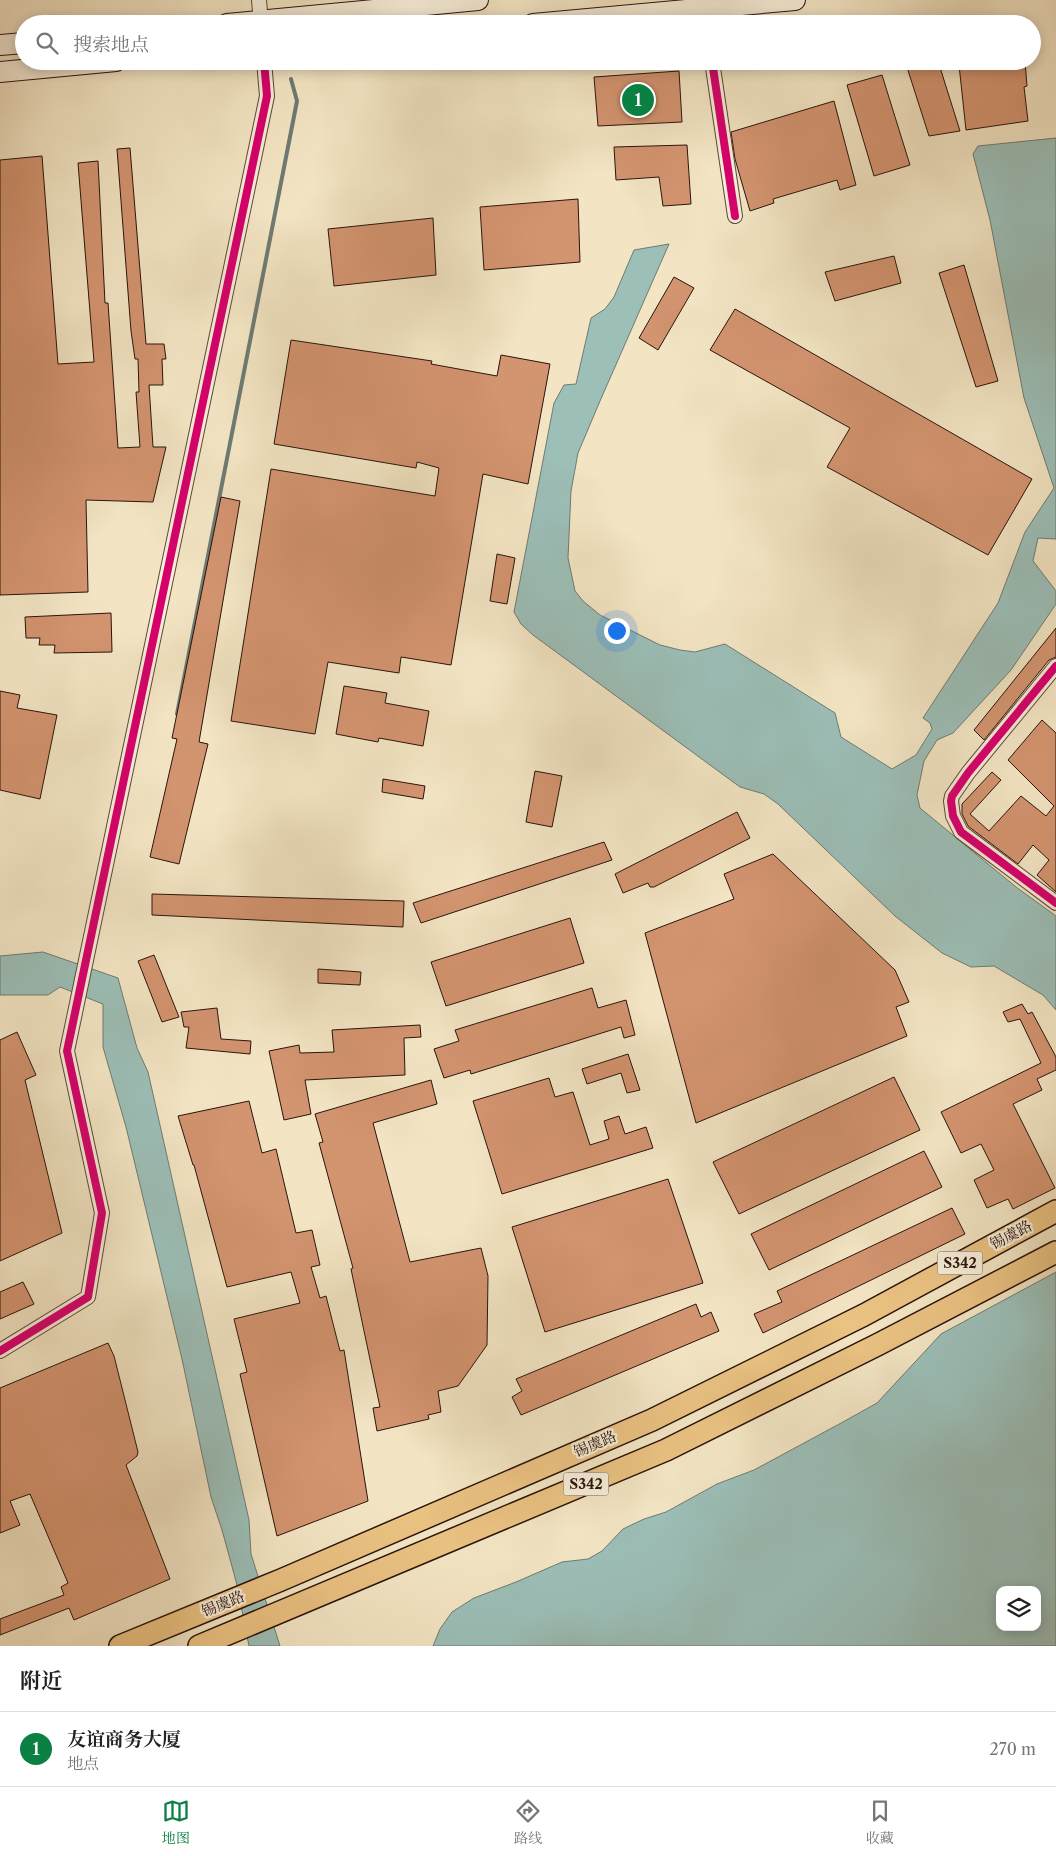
<!DOCTYPE html>
<html lang="zh">
<meta charset="utf-8">
<style>
body{margin:0;font-family:"Libre Caslon Text","Noto Serif SC",serif;background:#f2f2f2;color:#222}
.controls{position:absolute;right:15px;bottom:15px;display:grid;overflow:hidden;border-radius:10px;box-shadow:0 2px 12px #0003}
.controls button{width:45px;height:45px;display:grid;place-items:center;padding:0;border:0;border-bottom:1px solid #e0e0e0;background:#fff;color:#222;font:25px sans-serif}
.you{position:absolute;left:616px;top:630px;width:18px;height:18px;margin:-12px;border:4px solid #fff;border-radius:50%;background:#1a73e8;box-shadow:0 0 0 8px #1a73e833}
.badge{display:grid;place-items:center;width:32px;height:32px;border-radius:50%;background:#0b8043;color:#fff;font-size:16px;font-weight:700}
.pin{position:absolute;translate:-50% -50%;border:2px solid #fff;box-shadow:0 1px 5px #0006}
.list{margin:0;padding:0;list-style:none}
h2{display:flex;justify-content:space-between;align-items:center;height:65px;margin:0;padding:0 20px;font-size:21px}
h2 small{font-size:16px;font-weight:400;color:#767676}
.list li{display:grid;grid-template-columns:32px 1fr auto;gap:15px;align-items:center;box-sizing:border-box;height:75px;padding:0 20px;border-top:1px solid #e0e0e0}
.list b{display:block;font-size:19px;white-space:nowrap}
.list p{margin:0;font-size:16px;white-space:nowrap;color:#767676}
.list em{font-size:16px;font-style:normal;color:#767676}
.icon{flex:none;width:28px;height:28px;fill:none;stroke:currentColor;stroke-width:2;stroke-linecap:round;stroke-linejoin:round}
.map{position:relative;flex:none;width:1056px;height:1646px;overflow:hidden}
.search{position:absolute;background:#fff;box-shadow:0 2px 12px #0003;left:15px;right:15px;top:15px;height:55px;display:flex;align-items:center;gap:12px;box-sizing:border-box;padding:0 18px;border-radius:28px;color:#767676;font-size:19px}
.sheet{height:140px;background:#fff}
nav{display:flex;justify-content:space-around;align-items:center;box-sizing:border-box;height:70px;border-top:1px solid #e0e0e0;background:#fff;font-size:14px;color:#767676}
nav a{display:grid;justify-items:center;gap:2px}
nav .on{color:#0b8043}
.map>svg:first-child{display:block}
.water{fill:#9cbfb8;stroke:#6e7b73;fill-rule:evenodd}
.lines{fill:none;stroke-linecap:round;stroke-linejoin:round}
.stream{stroke:#6e7b73;stroke-width:4}
.building{fill:#d39470;stroke:#29140c}
.minor-casing{stroke:#5c483a;stroke-width:16}
.secondary-casing{stroke:#29140c;stroke-width:22}
.primary-casing{stroke:#29140c;stroke-width:24}
.minor{stroke:#f7eed9;stroke-width:14}
.secondary{stroke:#f7eed9;stroke-width:20}
.primary{stroke:#eac282;stroke-width:21}
.cycleway-casing{stroke:#f7eed9;stroke-width:11}
.cycleway{stroke:#d6006c;stroke-width:8}
.labels{text-anchor:middle;stroke-width:4.5;stroke-linejoin:round;paint-order:stroke}
.shield{fill:#f7eed9;stroke:#67554a;stroke-width:1}
.shield-label{font-size:14px;font-weight:bold;fill:#29140c}
.street-label{font-size:15px;fill:#29140c;stroke:#f7eed9}
</style>
<div class="map">
<svg width="1056" height="1646" viewBox="0 0 1056 1646">
<rect width="100%" height="100%" fill="#f3e5c4"/>
<filter id="stains"><feTurbulence type="fractalNoise" baseFrequency=".004" numOctaves="4"/><feColorMatrix values="0 0 0 0 .2 0 0 0 0 .09 0 0 0 0 .02 0 0 0 .5 -.17"/></filter>
<radialGradient id="worn" r=".72"><stop offset=".6" stop-color="#630" stop-opacity="0"/><stop offset="1" stop-color="#630" stop-opacity=".3"/></radialGradient>
<path class="water" d="M 1056,138 L 1056,539 L 1038,538 L 1033,561 L 1056,591 L 1056,604 L 1011,670 L 953,733 L 937,740 L 924,761 L 917,795 L 920,808 L 1016,887 L 1056,916 L 1056,1010 L 1043,995 L 994,966 L 971,967 L 942,953 L 895,916 L 778,804 L 764,794 L 740,787 L 533,635 L 521,624 L 514,612 L 554,403 L 564,385 L 576,384 L 591,318 L 605,309 L 614,297 L 634,250 L 669,244 L 600,401 L 578,453 L 571,491 L 568,558 L 575,591 L 583,601 L 600,615 L 660,645 L 680,650 L 695,652 L 725,644 L 835,713 L 841,737 L 892,769 L 916,755 L 932,729 L 930,723 L 923,718 L 998,603 L 1025,532 L 1054,488 L 1024,398 L 990,220 L 973,154 L 978,146 Z
M 43,952 L 118,978 L 137,1048 L 148,1072 L 249,1520 L 251,1554 L 280,1646 L 249,1646 L 236,1581 L 222,1530 L 211,1497 L 182,1359 L 126,1127 L 103,1047 L 103,1004 L 60,987 L 48,995 L 0,995 L 0,956 Z
M 1056,1272 L 1056,1646 L 433,1646 L 440,1629 L 452,1612 L 474,1598 L 516,1582 L 562,1562 L 588,1559 L 602,1551 L 623,1529 L 644,1519 L 666,1512 L 717,1484 L 754,1470 L 843,1422 L 877,1403 L 941,1334 ZM 1000,1590 L 1037,1590 L 1037,1627 L 1000,1627 Z"/>
<g class="lines">
<path class="stream" d="M 177,714 L 297,101 L 291,79"/>
</g>
<path class="building" d="M 905,61 L 938,61 L 960,131 L 929,136 Z
M 1007,61 L 1025,61 L 1027,86 L 1024,87 L 1028,121 L 966,130 L 959,65 Z
M 679,71 L 682,122 L 598,126 L 594,77 Z
M 882,75 L 910,165 L 874,176 L 847,85 Z
M 834,101 L 856,185 L 840,190 L 837,180 L 773,199 L 774,203 L 750,211 L 735,159 L 731,132 Z
M 687,145 L 691,204 L 663,206 L 659,177 L 616,180 L 614,147 Z
M 130,148 L 146,344 L 164,344 L 166,359 L 162,359 L 163,385 L 149,385 L 153,447 L 166,447 L 153,502 L 86,500 L 88,592 L 0,595 L 0,160 L 42,156 L 58,364 L 94,362 L 78,163 L 98,161 L 105,303 L 108,303 L 118,448 L 140,447 L 136,392 L 139,392 L 138,359 L 135,359 L 131,331 L 117,149 Z
M 578,199 L 580,262 L 484,270 L 480,207 Z
M 433,218 L 436,275 L 334,286 L 328,229 Z
M 894,256 L 901,283 L 835,301 L 825,272 Z
M 964,265 L 998,381 L 976,387 L 939,273 Z
M 674,277 L 694,288 L 658,350 L 639,338 Z
M 735,309 L 1032,479 L 988,555 L 827,467 L 850,428 L 710,350 Z
M 291,340 L 432,361 L 431,364 L 497,376 L 501,355 L 550,364 L 528,484 L 483,474 L 451,665 L 401,657 L 399,673 L 328,662 L 315,734 L 231,721 L 271,469 L 435,496 L 439,468 L 417,462 L 416,468 L 274,444 Z
M 221,497 L 240,501 L 199,742 L 208,744 L 179,864 L 150,857 L 177,739 L 172,738 Z
M 497,554 L 515,558 L 507,604 L 490,601 Z
M 111,613 L 112,652 L 54,653 L 55,645 L 39,645 L 40,638 L 26,638 L 25,617 Z
M 1056,628 L 1056,657 L 1049,660 L 984,740 L 974,730 Z
M 344,686 L 387,693 L 385,703 L 429,711 L 423,746 L 379,738 L 378,742 L 336,734 Z
M 0,691 L 20,695 L 17,708 L 57,715 L 40,799 L 0,790 Z
M 1042,720 L 1056,733 L 1056,892 L 1037,875 L 1049,860 L 1033,845 L 1018,864 L 968,826 L 962,814 L 962,804 L 992,772 L 1001,780 L 970,814 L 989,831 L 1021,796 L 1046,816 L 1054,806 L 1008,760 Z
M 535,771 L 562,776 L 552,827 L 526,822 Z
M 383,779 L 425,786 L 423,799 L 382,792 Z
M 737,812 L 750,838 L 654,887 L 650,887 L 648,883 L 623,893 L 615,874 Z
M 604,842 L 612,860 L 421,923 L 413,903 Z
M 773,854 L 895,970 L 909,1002 L 896,1007 L 907,1036 L 696,1123 L 645,933 L 734,899 L 724,874 Z
M 152,894 L 404,901 L 403,927 L 152,915 Z
M 570,918 L 584,963 L 446,1006 L 431,962 Z
M 154,955 L 179,1017 L 162,1022 L 138,961 Z
M 318,969 L 361,972 L 360,985 L 318,983 Z
M 592,988 L 598,1008 L 626,1000 L 635,1035 L 624,1038 L 621,1027 L 471,1074 L 470,1070 L 444,1078 L 434,1049 L 459,1041 L 455,1030 Z
M 1022,1004 L 1028,1014 L 1032,1012 L 1056,1057 L 1056,1070 L 1037,1079 L 1042,1090 L 1013,1104 L 1055,1188 L 1013,1209 L 1008,1199 L 987,1208 L 974,1180 L 994,1170 L 981,1144 L 961,1153 L 941,1112 L 1041,1063 L 1020,1019 L 1008,1022 L 1003,1012 Z
M 217,1008 L 221,1039 L 251,1041 L 250,1054 L 186,1048 L 189,1027 L 184,1027 L 181,1012 Z
M 420,1025 L 421,1037 L 404,1038 L 405,1075 L 305,1080 L 311,1114 L 284,1120 L 269,1051 L 299,1045 L 300,1053 L 334,1052 L 332,1030 Z
M 17,1032 L 36,1075 L 25,1080 L 62,1233 L 0,1261 L 0,1040 Z
M 628,1054 L 640,1090 L 627,1093 L 621,1073 L 587,1084 L 582,1069 Z
M 894,1077 L 920,1130 L 739,1214 L 713,1162 Z
M 549,1078 L 555,1097 L 573,1092 L 590,1145 L 609,1139 L 604,1121 L 619,1116 L 625,1134 L 646,1127 L 653,1148 L 502,1194 L 473,1101 Z
M 431,1080 L 437,1104 L 373,1123 L 410,1262 L 481,1248 L 488,1276 L 487,1345 L 458,1386 L 438,1391 L 441,1412 L 428,1415 L 429,1419 L 377,1431 L 373,1408 L 380,1407 L 351,1269 L 353,1268 L 319,1143 L 323,1142 L 315,1114 Z
M 249,1101 L 262,1153 L 276,1149 L 296,1233 L 312,1230 L 320,1265 L 311,1267 L 320,1298 L 326,1296 L 340,1351 L 344,1350 L 368,1501 L 277,1536 L 240,1374 L 247,1372 L 234,1319 L 300,1303 L 291,1272 L 227,1287 L 194,1165 L 193,1165 L 178,1116 Z
M 924,1151 L 942,1187 L 769,1270 L 751,1234 Z
M 668,1179 L 703,1283 L 545,1332 L 512,1227 Z
M 952,1208 L 965,1234 L 763,1333 L 754,1314 L 782,1302 L 777,1291 Z
M 23,1282 L 34,1304 L 0,1319 L 0,1292 Z
M 696,1304 L 701,1317 L 711,1312 L 719,1331 L 521,1415 L 512,1397 L 522,1391 L 516,1379 Z
M 108,1343 L 114,1356 L 138,1452 L 137,1456 L 126,1465 L 170,1579 L 74,1620 L 69,1608 L 0,1635 L 0,1619 L 64,1595 L 61,1587 L 68,1583 L 30,1494 L 10,1501 L 20,1525 L 0,1533 L 0,1388 Z"/>
<g class="lines">
<defs>
<path id="minor" d="M 259,0 L 261,24
M 705,8 L 707,24
M 712,61 L 735,216
M 1056,666 L 968,773 L 952,796 L 951,801 L 953,816 L 961,832 L 1056,903
M 0,1351 L 88,1297 L 102,1213 L 67,1051 L 267,96 L 264,61"/>
<path id="secondary" d="M 227,24 L 478,0
M 533,24 L 795,0
M 0,45 L 24,43
M 0,72 L 116,61"/>
<path id="primary" d="M 120,1646 L 281,1580 L 652,1420 L 864,1315 L 1056,1211
M 199,1646 L 666,1450 L 877,1345 L 1056,1252"/>
</defs>
<use href="#minor" class="minor-casing"/>
<use href="#secondary" class="secondary-casing"/>
<use href="#primary" class="primary-casing"/>
<use href="#minor" class="minor"/>
<use href="#secondary" class="secondary"/>
<use href="#primary" class="primary"/>
<defs>
<path id="cycleway" d="M 712,61 L 735,216
M 1056,666 L 968,773 L 952,796 L 951,801 L 953,816 L 961,832 L 1056,903
M 0,1351 L 88,1297 L 102,1213 L 67,1051 L 267,96 L 264,61"/>
</defs>
<use href="#cycleway" class="cycleway-casing"/>
<use href="#cycleway" class="cycleway"/>
</g>
<g class="labels">
<g class="shield">
<rect x="937.5" y="1251.5" width="45" height="23" rx="4"/>
<rect x="563.5" y="1472.5" width="45" height="23" rx="4"/>
</g>
<g class="shield-label">
<text x="960" y="1268">S342</text>
<text x="586" y="1489">S342</text>
</g>
<g class="street-label">
<text transform="translate(1011 1235) rotate(-28)" y="5">锡虞路</text>
<text transform="translate(595 1444) rotate(-23)" y="5">锡虞路</text>
<text transform="translate(223 1604) rotate(-22)" y="5">锡虞路</text>
</g>
</g>
<rect width="100%" height="100%" filter="url(#stains)"/>
<rect width="100%" height="100%" fill="url(#worn)"/>
</svg>
<div class="controls">
<button><svg class="icon" aria-label="layers" viewBox="0 0 24 24"><path d="M12 4l9 5-9 5-9-5zM3 14l9 5 9-5"/></svg></button>
</div>
<div class="you"></div>
<div class="pin badge" style="left:638px;top:100px">1</div>
<div class="search"><svg class="icon" aria-label="search" viewBox="0 0 24 24"><circle cx="10" cy="10" r="6"/><path d="M15 15l6 6"/></svg>搜索地点</div>
</div>
<section class="sheet">
<h2>附近<small></small></h2>
<ul class="list">
<li><span class="badge">1</span><div><b>友谊商务大厦</b><p>地点</p></div><em>270 m</em></li>
</ul>
</section>
<nav>
<a class="on"><svg class="icon" aria-label="map" viewBox="0 0 24 24"><path d="M3 6l6-2 6 2 6-2v14l-6 2-6-2-6 2zM9 4v14M15 6v14"/></svg>地图</a>
<a><svg class="icon" aria-label="directions" viewBox="0 0 24 24"><path d="M12 3l9 9-9 9-9-9zM9 14v-3h6M13 9l2 2-2 2"/></svg>路线</a>
<a><svg class="icon" aria-label="saved" viewBox="0 0 24 24"><path d="M7 4h10v16l-5-4-5 4z"/></svg>收藏</a>
</nav>
